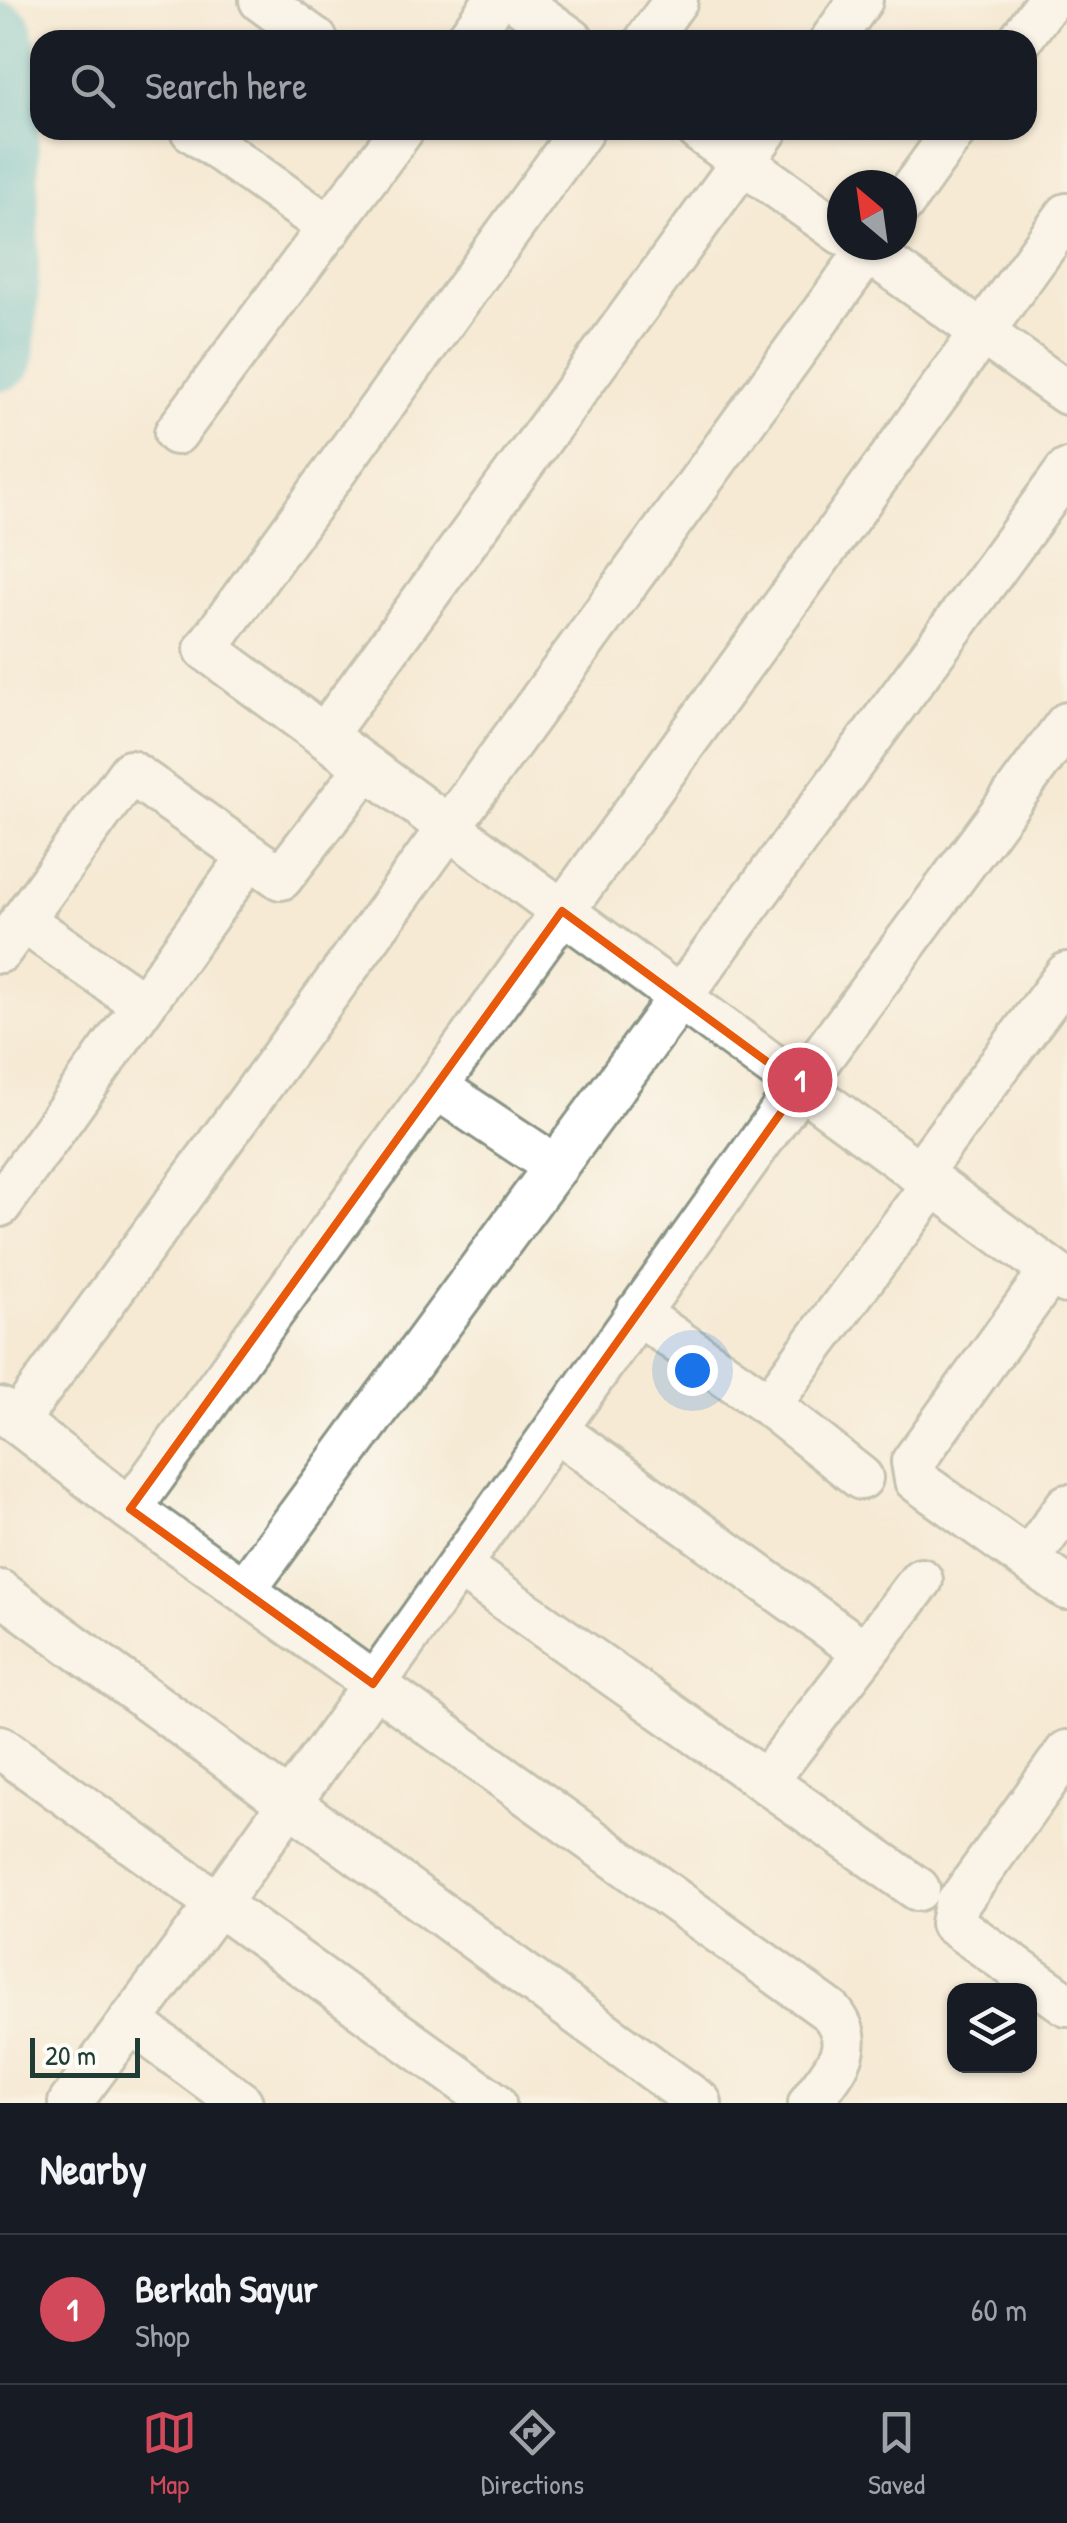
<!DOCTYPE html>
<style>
body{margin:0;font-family:"Patrick Hand",sans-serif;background:#242831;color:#f1f3f6}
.controls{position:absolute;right:30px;bottom:30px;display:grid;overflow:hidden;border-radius:20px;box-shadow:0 2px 8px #0004}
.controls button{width:90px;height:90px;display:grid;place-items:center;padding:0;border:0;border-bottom:2px solid #363941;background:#171b24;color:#f1f3f6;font:50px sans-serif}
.compass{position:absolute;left:827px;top:170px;width:90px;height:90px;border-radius:50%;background:#171b24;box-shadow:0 2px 8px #0004;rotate:331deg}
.scale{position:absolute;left:30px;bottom:25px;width:110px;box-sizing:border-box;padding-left:10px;border:5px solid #1f3d34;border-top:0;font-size:28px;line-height:35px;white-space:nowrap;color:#1f3d34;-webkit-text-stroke:8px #fdfcf7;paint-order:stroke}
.you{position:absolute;left:692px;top:1370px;width:35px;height:35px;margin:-25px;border:8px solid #fff;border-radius:50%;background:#1a73e8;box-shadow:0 0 0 15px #1a73e833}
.badge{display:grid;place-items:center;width:65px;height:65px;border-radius:50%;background:#d1495b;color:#fff;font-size:32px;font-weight:700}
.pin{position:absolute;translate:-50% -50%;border:5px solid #fff;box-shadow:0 2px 10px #0006}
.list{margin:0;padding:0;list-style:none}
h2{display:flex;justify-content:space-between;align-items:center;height:130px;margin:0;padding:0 40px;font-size:42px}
h2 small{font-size:32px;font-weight:400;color:#9ea1a6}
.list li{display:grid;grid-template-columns:65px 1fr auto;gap:30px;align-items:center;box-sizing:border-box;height:150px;padding:0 40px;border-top:2px solid #363941}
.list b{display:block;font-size:38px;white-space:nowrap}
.list p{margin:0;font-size:32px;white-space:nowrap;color:#9ea1a6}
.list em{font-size:32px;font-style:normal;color:#9ea1a6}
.icon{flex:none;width:55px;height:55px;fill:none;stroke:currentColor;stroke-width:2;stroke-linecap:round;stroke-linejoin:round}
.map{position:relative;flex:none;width:1067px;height:2103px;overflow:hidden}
.search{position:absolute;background:#171b24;box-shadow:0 2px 8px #0004;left:30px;right:30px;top:30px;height:110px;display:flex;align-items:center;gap:25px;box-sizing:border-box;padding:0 35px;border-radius:30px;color:#9ea1a6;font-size:38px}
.sheet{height:280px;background:#171b24}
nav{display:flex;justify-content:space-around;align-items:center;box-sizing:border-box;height:140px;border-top:2px solid #363941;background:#171b24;font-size:28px;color:#9ea1a6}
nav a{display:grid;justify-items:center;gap:5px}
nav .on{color:#d1495b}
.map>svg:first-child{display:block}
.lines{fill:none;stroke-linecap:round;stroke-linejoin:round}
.river{stroke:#50bcc9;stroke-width:68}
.minor-casing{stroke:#8a9484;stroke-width:48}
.minor{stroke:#fff;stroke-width:42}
.marked{fill:none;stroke:#e8590c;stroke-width:8;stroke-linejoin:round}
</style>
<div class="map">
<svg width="1067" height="2103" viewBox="0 0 1067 2103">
<rect width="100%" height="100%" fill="#fdfcf7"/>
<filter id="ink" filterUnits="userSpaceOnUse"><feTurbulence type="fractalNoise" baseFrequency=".01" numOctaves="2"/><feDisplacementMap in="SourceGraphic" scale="20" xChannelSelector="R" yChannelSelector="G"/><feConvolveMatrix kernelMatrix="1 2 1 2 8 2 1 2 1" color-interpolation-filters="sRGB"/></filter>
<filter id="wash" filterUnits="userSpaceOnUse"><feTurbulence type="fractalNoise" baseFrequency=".0048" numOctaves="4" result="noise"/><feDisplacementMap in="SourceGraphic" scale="40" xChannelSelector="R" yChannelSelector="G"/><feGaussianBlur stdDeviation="2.25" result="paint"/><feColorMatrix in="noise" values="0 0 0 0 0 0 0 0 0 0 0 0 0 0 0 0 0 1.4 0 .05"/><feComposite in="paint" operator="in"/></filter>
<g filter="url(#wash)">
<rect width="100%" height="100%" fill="#f5ead4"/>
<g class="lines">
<path class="river" d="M 0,35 L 5,69 L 5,294 L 0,357"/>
</g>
</g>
<g filter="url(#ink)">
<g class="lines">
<defs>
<path id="minor" d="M 261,0 L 316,40
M 516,0 L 572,40
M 467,40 L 496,0
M 647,40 L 676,0
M 832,40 L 861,0
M 1020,40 L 1049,0
M 192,130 L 330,228
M 582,130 L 206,649 L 1067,1282
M 698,130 L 842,233
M 902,204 L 955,130
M 860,245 L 1067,393
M 176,433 L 402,130
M 324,736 L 766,130
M 22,920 L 143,1004
M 0,951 L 130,772 L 281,878 L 367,767
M 436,1087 L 556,1167
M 919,1174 L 1067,974
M 0,1205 L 250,856
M 1051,1271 L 913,1462 L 916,1480 L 1067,1588
M 637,1313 L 769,1405 L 861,1478
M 769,1405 L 933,1184
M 0,1409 L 130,1509 L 831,2012 C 861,2048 831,2072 810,2103
M 17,1421 L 872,245
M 556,1430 L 864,1652
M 130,1509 L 1067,215
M 1028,1560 L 1067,1506
M 459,1566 L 918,1889
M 245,1589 L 1067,471
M 0,1592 L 700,2103
M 0,1747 L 494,2103
M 1067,1752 L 956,1906 L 952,1923 L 1067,2004
M 766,1781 L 921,1580
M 130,2021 L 241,2103
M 70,2103 L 219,1902 L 800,1086 L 1067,724"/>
</defs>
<use href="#minor" class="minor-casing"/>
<use href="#minor" class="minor"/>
</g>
</g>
<path d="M0 0H1067V2103H0ZM 562,911 L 800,1086 L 373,1684 L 130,1509 Z" fill="#f5ead4" fill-opacity=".55" fill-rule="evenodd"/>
<path class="marked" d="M 562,911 L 800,1086 L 373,1684 L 130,1509 Z"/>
</svg>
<div class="controls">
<button><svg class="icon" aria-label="layers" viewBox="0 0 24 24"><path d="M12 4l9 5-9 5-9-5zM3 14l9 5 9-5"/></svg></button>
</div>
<svg class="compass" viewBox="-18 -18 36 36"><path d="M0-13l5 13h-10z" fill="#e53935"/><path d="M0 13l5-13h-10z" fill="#9ea1a6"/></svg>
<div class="scale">20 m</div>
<div class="you"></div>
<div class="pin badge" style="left:800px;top:1080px">1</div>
<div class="search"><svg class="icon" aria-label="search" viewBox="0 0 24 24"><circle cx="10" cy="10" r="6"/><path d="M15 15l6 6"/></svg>Search here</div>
</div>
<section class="sheet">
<h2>Nearby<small></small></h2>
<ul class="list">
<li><span class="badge">1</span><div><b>Berkah Sayur</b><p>Shop</p></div><em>60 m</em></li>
</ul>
</section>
<nav>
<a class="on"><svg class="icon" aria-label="map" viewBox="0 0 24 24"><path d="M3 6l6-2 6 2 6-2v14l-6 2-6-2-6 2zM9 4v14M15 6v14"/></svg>Map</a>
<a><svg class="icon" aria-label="directions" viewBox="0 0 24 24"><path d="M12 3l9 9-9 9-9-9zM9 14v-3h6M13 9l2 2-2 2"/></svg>Directions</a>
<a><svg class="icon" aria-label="saved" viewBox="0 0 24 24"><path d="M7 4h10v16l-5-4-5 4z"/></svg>Saved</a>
</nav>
